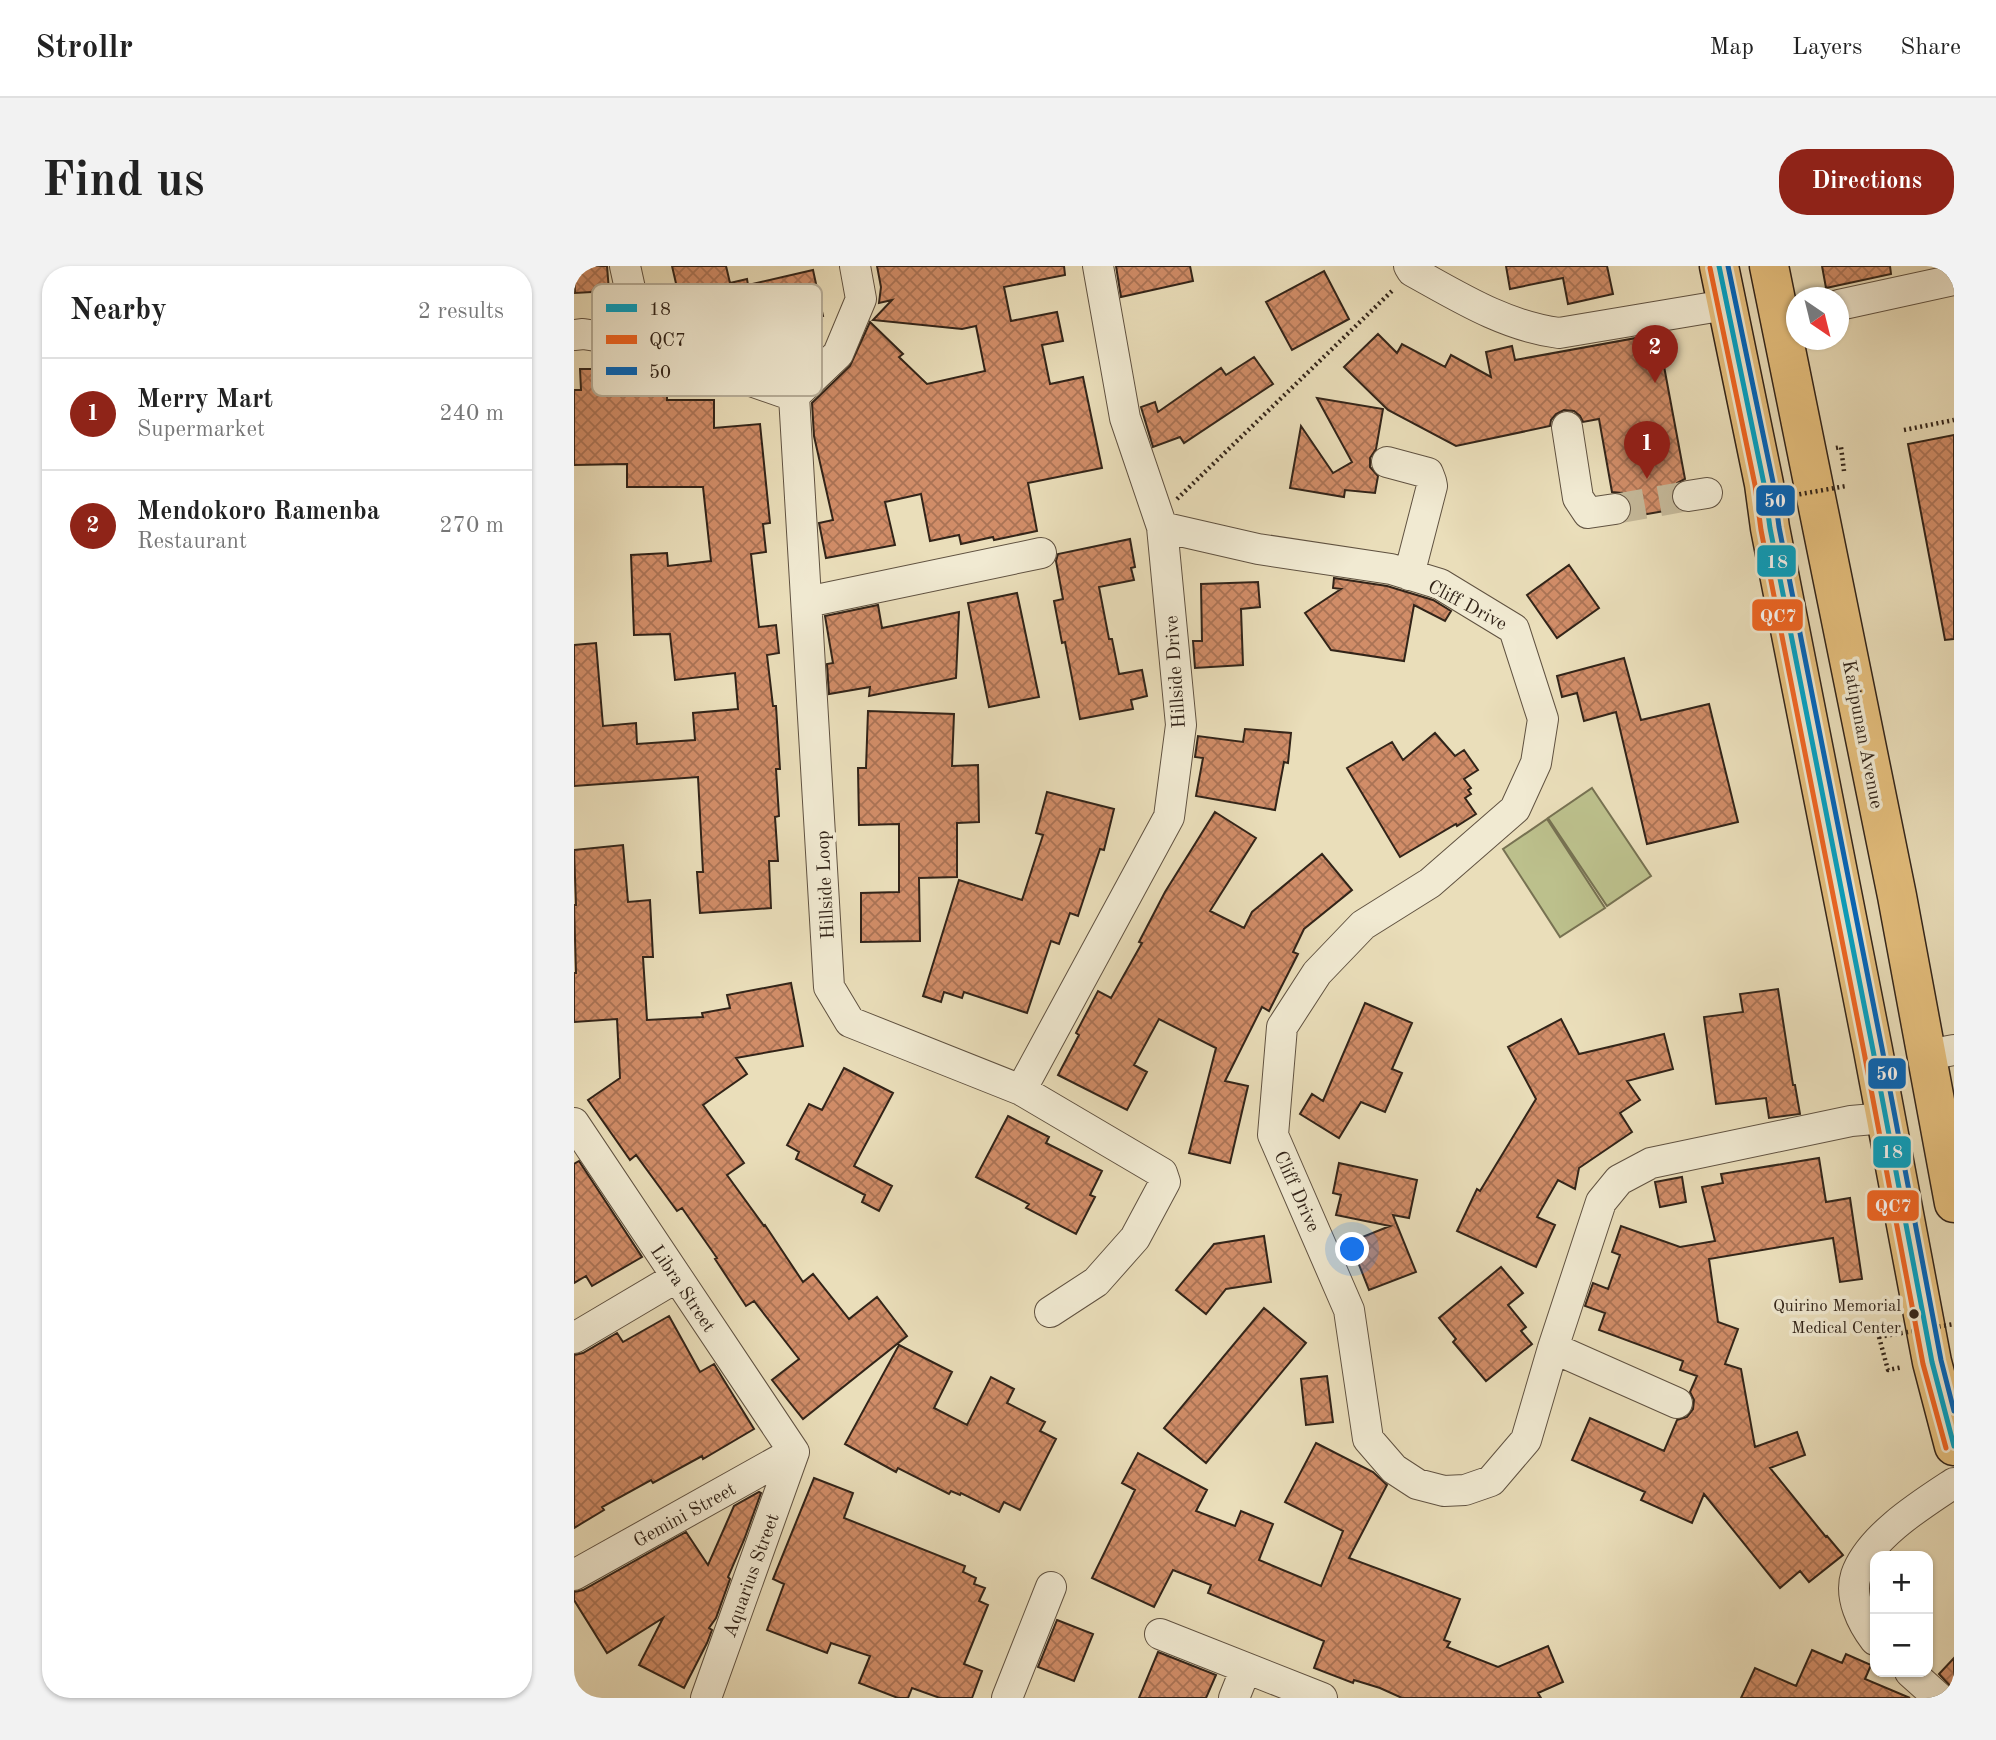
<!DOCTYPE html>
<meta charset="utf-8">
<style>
body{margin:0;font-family:"Old Standard TT",serif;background:#f2f2f2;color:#222}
.controls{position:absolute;right:21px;bottom:21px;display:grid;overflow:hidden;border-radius:14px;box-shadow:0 2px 5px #0004}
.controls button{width:63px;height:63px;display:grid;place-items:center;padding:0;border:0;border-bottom:2px solid #e0e0e0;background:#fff;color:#222;font:35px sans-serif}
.compass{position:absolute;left:1212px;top:21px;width:63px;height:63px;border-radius:50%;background:#fff;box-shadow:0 2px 5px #0004;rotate:145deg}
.you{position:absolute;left:779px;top:984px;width:24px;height:24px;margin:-18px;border:5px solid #fff;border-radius:50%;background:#1a73e8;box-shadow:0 0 0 10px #1a73e833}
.badge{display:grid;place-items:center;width:46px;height:46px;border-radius:50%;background:#8f2418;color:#fff;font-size:23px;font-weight:700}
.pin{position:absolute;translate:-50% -58px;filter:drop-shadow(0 2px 4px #0008)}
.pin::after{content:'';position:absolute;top:37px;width:24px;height:21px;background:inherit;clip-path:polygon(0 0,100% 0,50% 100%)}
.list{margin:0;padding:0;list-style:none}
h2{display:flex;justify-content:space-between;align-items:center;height:91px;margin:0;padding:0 28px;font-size:30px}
h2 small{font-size:23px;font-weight:400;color:#767676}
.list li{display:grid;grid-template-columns:46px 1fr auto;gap:21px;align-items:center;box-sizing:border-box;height:112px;padding:0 28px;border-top:2px solid #e0e0e0}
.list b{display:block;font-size:26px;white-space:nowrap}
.list p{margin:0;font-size:23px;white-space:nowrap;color:#767676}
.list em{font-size:23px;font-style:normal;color:#767676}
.map{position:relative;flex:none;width:1380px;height:1432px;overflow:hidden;border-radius:28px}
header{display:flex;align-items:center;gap:42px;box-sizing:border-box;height:98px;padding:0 35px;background:#fff;border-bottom:2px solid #e0e0e0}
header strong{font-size:33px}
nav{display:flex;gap:38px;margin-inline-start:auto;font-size:24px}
.intro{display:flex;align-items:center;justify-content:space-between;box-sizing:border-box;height:168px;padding:0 42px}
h1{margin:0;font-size:49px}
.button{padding:18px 32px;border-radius:28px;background:#8f2418;color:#fff;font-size:24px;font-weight:700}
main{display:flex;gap:42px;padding:0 42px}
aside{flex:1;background:#fff;border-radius:28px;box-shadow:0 2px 5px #0004}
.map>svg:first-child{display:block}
.pitch{fill:#bcc08c;stroke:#777252;stroke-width:2}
.building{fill:url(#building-cross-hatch);stroke:#322419;stroke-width:2}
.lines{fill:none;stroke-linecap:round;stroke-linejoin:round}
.minor-tunnel{stroke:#c5b99a;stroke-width:30;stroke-dasharray:30 15;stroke-linecap:butt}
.minor-casing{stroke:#605241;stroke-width:32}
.major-casing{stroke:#322419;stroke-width:41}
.path{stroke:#322419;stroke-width:4.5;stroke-dasharray:2 3.5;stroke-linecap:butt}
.minor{stroke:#f1ead2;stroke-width:30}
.major{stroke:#e5bf7d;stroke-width:38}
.path-bridge{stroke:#322419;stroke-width:4.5;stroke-dasharray:2 3.5;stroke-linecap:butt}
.bus-1-casing{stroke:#f1ead2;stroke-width:10}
.bus-2-casing{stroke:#f1ead2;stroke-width:10}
.bus-3-casing{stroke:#f1ead2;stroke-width:10}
.bus-1{stroke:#02a2c5;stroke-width:5}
.bus-2{stroke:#f26522;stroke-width:5}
.bus-3{stroke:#0065bd;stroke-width:5}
.bus-dot{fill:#322419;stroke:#f1ead2;stroke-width:2.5}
.labels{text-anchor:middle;stroke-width:7;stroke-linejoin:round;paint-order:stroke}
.bus-label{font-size:17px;fill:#322419;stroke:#f1ead2;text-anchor:end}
.street-label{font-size:19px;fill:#322419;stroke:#f1ead2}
.key{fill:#f1ead2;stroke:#b8af9a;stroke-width:2}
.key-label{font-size:19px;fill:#322419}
.line-badge{stroke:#f1ead2;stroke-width:2.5}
.badge-label{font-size:19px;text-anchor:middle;font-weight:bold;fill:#fff}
</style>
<header>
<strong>Strollr</strong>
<nav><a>Map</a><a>Layers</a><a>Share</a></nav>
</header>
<div class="intro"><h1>Find us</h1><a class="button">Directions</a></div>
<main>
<aside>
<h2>Nearby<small>2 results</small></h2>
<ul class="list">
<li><span class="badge">1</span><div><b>Merry Mart</b><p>Supermarket</p></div><em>240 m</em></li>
<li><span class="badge">2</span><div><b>Mendokoro Ramenba</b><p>Restaurant</p></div><em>270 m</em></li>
</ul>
</aside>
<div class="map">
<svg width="1380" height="1432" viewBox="0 0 1380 1432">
<defs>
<pattern id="building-cross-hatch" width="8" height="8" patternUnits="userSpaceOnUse" patternTransform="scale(1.75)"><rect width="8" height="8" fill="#d18d68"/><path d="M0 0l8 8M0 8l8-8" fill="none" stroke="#aa7355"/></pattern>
</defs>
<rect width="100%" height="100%" fill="#eadeba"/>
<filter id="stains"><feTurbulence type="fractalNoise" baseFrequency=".00286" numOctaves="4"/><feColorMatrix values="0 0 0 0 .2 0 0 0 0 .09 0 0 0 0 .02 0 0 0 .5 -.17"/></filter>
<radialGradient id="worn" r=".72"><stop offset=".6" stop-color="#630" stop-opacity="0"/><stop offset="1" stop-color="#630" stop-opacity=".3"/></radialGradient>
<path class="pitch" d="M 1018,522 L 1077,610 L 1033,640 L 974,552 Z
M 973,553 L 1031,642 L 986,671 L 929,583 Z"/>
<path class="building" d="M 0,0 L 33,0 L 35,25 L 1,27 Z
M 98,0 L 152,0 L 156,17 L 173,13 L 174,19 L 239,4 L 249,50 L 185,65 L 188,79 L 151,87 L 129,80 L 127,71 L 115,74 Z
M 303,0 L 490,0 L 491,9 L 430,21 L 437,55 L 483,46 L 489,75 L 468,79 L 476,118 L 509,111 L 528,202 L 454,217 L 463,265 L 420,274 L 419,271 L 387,278 L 385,269 L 356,275 L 347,228 L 311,236 L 321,279 L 252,292 L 245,257 L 259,254 L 240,170 L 238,137 L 276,100 L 296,56 L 329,88 L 325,91 L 353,118 L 411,105 L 402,60 L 388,63 L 299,54 L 318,34 L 305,37 L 307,21 Z
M 542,0 L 616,0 L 619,15 L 547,31 Z
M 932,0 L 1033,0 L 1039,28 L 994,38 L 989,12 L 936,23 Z
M 1248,0 L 1316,0 L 1317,8 L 1252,22 Z
M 750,5 L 775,53 L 718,84 L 692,36 Z
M 804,68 L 823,87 L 828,78 L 871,101 L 877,89 L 917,111 L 912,86 L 938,80 L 941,94 L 1084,68 L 1111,213 L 1103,217 L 1098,224 L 1097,233 L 1102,243 L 1056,251 L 1058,241 L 1055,233 L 1048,227 L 1038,226 L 1025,153 L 1009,156 L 1006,150 L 1000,145 L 990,144 L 982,148 L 977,154 L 976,160 L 882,180 L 814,144 L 770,101 Z
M 680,91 L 699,118 L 610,177 L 606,171 L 579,181 L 567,141 L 581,136 L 584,146 L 647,102 L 652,109 Z
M 6,103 L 31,103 L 31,108 L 47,107 L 47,129 L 93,128 L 93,134 L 140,134 L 140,162 L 186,158 L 196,257 L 189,258 L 192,286 L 177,288 L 185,361 L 202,359 L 205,387 L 193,389 L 199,440 L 202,440 L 206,503 L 202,503 L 205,550 L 201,551 L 204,595 L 195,595 L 197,642 L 126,647 L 123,606 L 129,606 L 124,511 L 0,520 L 0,379 L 22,377 L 29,460 L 62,457 L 63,478 L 121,474 L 119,447 L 164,443 L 161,407 L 101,414 L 96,368 L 60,369 L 57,289 L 93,287 L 94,300 L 137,295 L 129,221 L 53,221 L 53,198 L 0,199 L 0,124 L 7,124 Z
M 743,132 L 809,143 L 802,183 L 796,192 L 796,201 L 804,210 L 801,227 L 771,224 L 770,231 L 716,222 L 727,160 L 759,207 L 778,196 Z
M 1380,169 L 1380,373 L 1371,374 L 1334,178 Z
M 556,273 L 561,301 L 557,302 L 560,314 L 525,321 L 535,373 L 538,373 L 545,408 L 568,404 L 573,430 L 557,434 L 559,443 L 506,453 L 491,376 L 488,377 L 480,335 L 489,333 L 482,295 L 484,288 Z
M 995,299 L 1025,342 L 983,372 L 953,329 Z
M 760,312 L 813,320 L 859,334 L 877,345 L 871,355 L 840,339 L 830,395 L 757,384 L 731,347 L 767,323 L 759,322 Z
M 684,316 L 686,341 L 667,343 L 669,399 L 621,402 L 619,375 L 628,375 L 627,318 Z
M 443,327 L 465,431 L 415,441 L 394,337 Z
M 304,339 L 308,362 L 385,346 L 382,412 L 295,430 L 296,421 L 255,428 L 253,398 L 259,397 L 251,350 Z
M 1050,392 L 1067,454 L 1135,438 L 1164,556 L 1073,578 L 1042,446 L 1010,455 L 1003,427 L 988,431 L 983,410 Z
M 294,445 L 380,448 L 378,500 L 404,499 L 405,556 L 383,557 L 383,611 L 345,612 L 346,675 L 287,676 L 287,627 L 325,626 L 325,558 L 285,559 L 284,502 L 292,502 Z
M 671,463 L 717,467 L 714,497 L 710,496 L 701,544 L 622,530 L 629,492 L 621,491 L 624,470 L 669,476 Z
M 861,467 L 881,490 L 890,484 L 904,504 L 890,513 L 897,522 L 894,524 L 897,528 L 891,532 L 902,548 L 883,560 L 882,558 L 826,591 L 773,502 L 818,476 L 829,494 Z
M 473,526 L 540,543 L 530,584 L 526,583 L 504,650 L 496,647 L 485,678 L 477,675 L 453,747 L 390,726 L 388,732 L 370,726 L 367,736 L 349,730 L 385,614 L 448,634 L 469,569 L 462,567 Z
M 641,546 L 682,572 L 636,645 L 670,662 L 678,646 L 748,588 L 778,624 L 730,663 L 719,686 L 724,688 L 695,745 L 688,741 L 651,815 L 674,820 L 656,897 L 615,887 L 642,782 L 585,753 L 560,799 L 573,806 L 553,844 L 484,809 L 505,769 L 502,767 L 524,725 L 537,732 L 568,677 L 565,676 L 591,626 Z
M 49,579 L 54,636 L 76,634 L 79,691 L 69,691 L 73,754 L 129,751 L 128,747 L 156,742 L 153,729 L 217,717 L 229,780 L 162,792 L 173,808 L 129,839 L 170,897 L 153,909 L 190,960 L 191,959 L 229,1016 L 239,1008 L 275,1053 L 303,1031 L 333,1070 L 229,1153 L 198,1114 L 225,1093 L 180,1035 L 172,1040 L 141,993 L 143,992 L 108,942 L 103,945 L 62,889 L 56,894 L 14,834 L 46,812 L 43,753 L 0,756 L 0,707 L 2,707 L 0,639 L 2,639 L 0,584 Z
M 1204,723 L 1219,819 L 1221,819 L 1226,848 L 1195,852 L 1192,832 L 1142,838 L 1130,751 L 1169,746 L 1166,728 Z
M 791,737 L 838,757 L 818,803 L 828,807 L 811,846 L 787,836 L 765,872 L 726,848 L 738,828 L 749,835 Z
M 987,753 L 1005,788 L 1090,768 L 1099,803 L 1053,815 L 1066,834 L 1046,847 L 1058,866 L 1005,902 L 1001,923 L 984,914 L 963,951 L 981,959 L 962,1001 L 883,965 L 903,923 L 906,925 L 962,833 L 934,781 Z
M 270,802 L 319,827 L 280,900 L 318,920 L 305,945 L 288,936 L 291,929 L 222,893 L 225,886 L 213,879 L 235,838 L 248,844 Z
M 434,850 L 475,871 L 472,877 L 528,905 L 516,929 L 521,931 L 502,968 L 452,942 L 455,938 L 402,911 Z
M 1245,892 L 1252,936 L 1276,932 L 1288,1013 L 1266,1016 L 1259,972 L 1135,993 L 1144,1056 L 1164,1063 L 1151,1098 L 1167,1103 L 1181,1181 L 1223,1166 L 1231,1189 L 1196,1202 L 1252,1271 L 1253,1270 L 1269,1289 L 1235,1316 L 1226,1305 L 1206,1322 L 1130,1228 L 1118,1257 L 1067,1234 L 1071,1226 L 998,1194 L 1016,1152 L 1090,1185 L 1103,1154 L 1113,1151 L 1119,1143 L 1120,1134 L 1116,1126 L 1123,1110 L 1106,1104 L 1109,1095 L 1025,1064 L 1031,1047 L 1011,1040 L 1019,1017 L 1034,1023 L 1046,989 L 1038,986 L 1047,960 L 1106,981 L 1141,975 L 1128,921 L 1149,917 L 1147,908 Z
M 5,895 L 68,991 L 18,1020 L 12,1010 L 0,1017 L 0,898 Z
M 765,897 L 843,914 L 835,952 L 819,949 L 842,1006 L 795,1024 L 776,976 L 816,960 L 762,949 L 767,929 L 759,927 Z
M 1108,911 L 1112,936 L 1086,941 L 1081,916 Z
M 690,970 L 697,1016 L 652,1023 L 632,1048 L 602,1024 L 640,978 Z
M 927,1001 L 949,1027 L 934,1039 L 952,1061 L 947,1065 L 958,1078 L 912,1115 L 879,1076 L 882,1073 L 865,1052 Z
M 690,1042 L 732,1077 L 632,1197 L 590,1162 Z
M 95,1050 L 126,1106 L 140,1098 L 180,1163 L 129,1193 L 128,1190 L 79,1217 L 77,1214 L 28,1241 L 30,1244 L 0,1262 L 0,1089 L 9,1087 L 43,1067 L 49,1076 Z
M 325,1079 L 378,1106 L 360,1142 L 393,1159 L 417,1111 L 440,1123 L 433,1137 L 471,1156 L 466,1165 L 482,1173 L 446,1244 L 430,1236 L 425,1246 L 387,1227 L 386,1229 L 377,1225 L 375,1228 L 324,1202 L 322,1206 L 271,1178 Z
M 753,1110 L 759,1156 L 732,1159 L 727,1113 Z
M 742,1177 L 799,1206 L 813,1219 L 775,1292 L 886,1333 L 870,1374 L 876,1376 L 873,1381 L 924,1401 L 974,1380 L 989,1416 L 964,1427 L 967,1432 L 828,1432 L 806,1422 L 780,1414 L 779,1417 L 740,1402 L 750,1375 L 634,1327 L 637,1319 L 599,1304 L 580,1341 L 518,1312 L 561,1224 L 548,1217 L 564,1187 L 633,1224 L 622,1245 L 661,1260 L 667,1245 L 699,1258 L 685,1294 L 747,1320 L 769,1265 L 711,1236 Z
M 240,1212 L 279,1227 L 270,1252 L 391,1300 L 389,1306 L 402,1312 L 400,1318 L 411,1322 L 405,1335 L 414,1339 L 390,1398 L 408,1405 L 398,1432 L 366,1432 L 338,1422 L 334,1432 L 324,1432 L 285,1417 L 296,1390 L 257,1377 L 253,1387 L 193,1364 L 210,1318 L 199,1313 Z
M 185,1226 L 187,1227 L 170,1274 L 154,1311 L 156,1313 L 142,1352 L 135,1362 L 138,1364 L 133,1377 L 110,1422 L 65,1399 L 89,1352 L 33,1387 L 0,1334 L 0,1326 L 9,1324 L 112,1266 L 134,1299 L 160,1240 Z
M 483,1354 L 519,1368 L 500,1415 L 464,1401 Z
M 1238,1384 L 1268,1397 L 1272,1388 L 1297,1399 L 1291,1413 L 1336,1432 L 1167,1432 L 1181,1402 L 1222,1420 Z
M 584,1386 L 642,1409 L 632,1432 L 565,1432 Z
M 1380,1392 L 1380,1424 L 1365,1408 Z"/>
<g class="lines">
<path class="minor-tunnel" d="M 1041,243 L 1114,230"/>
<defs>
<path id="minor" d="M 51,0 L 68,77
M 835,0 L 838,5 C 885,31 931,60 985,67 L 1152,39
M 1265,39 L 1380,14
M 0,69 L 9,68 L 68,77 L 220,130
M 220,130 L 255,721 L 276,756 L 447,824 L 588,907 L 591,916 L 561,972 L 522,1016 L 476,1046
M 220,130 L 264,88 L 287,33 L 281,0
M 993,161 L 1004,232 L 1014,247 L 1041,243
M 813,196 L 854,207 L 857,215 L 858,220 L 835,309
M 1114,230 L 1133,227
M 588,261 L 684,283 L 817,303 L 866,318 L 940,363 L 969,453 L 962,497 L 941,543 L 856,617 L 789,659 L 743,707 L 708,761 L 699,869 L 775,1044 L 794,1173 L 820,1203 L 843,1218 L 870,1225 L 891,1224 L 917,1215 L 952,1174 L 979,1082 L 1027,936 L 1045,914 L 1077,897 L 1277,855 L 1311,852
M 233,336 L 467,287
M 1353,789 L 1380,784
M 447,824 L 595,551 L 607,459 L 588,261 L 551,152 L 524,0
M 0,857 L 220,1186
M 0,1072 L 103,1011
M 979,1082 L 1103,1137
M 0,1309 L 220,1186
M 586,1368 L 748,1432
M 1301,1374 C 1288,1357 1275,1331 1282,1309 C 1295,1271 1348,1238 1380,1217
M 1336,1406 L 1365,1432
M 132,1432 L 220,1186
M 433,1432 L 477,1321
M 660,1432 L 672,1402"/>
<path id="major" d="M 1145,0 L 1190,218 L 1196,262 L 1299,784 L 1358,1096 L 1380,1180
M 1195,0 L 1323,630 L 1380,937"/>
</defs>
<use href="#minor" class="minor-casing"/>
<use href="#major" class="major-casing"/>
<path class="path" d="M 1330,164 L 1380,154
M 1262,182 L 1267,181 L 1270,205
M 603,233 L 820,23
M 1305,1071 L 1314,1104 L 1329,1101"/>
<use href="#minor" class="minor"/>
<use href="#major" class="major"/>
<path class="path-bridge" d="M 1182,236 L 1272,220
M 1305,1071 L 1380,1058"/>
<defs>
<path id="bus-1" d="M 1145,0 L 1190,218 L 1196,262 L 1299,784 L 1358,1096 L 1380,1180"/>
<path id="bus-2" d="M 1136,2 L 1181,219 L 1187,264 L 1290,786 L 1349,1098 L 1372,1182"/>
<path id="bus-3" d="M 1154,0 L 1199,216 L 1205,261 L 1308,782 L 1367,1094 L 1380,1145"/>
</defs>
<use href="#bus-1" class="bus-1-casing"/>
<use href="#bus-2" class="bus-2-casing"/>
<use href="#bus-3" class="bus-3-casing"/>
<use href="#bus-1" class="bus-1"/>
<use href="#bus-2" class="bus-2"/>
<use href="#bus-3" class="bus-3"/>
</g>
<circle class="bus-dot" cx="1340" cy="1048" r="6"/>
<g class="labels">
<g class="bus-label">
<text x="1327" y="1045">Quirino Memorial<tspan x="1327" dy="22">Medical Center</tspan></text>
</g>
<g class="street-label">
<text transform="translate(894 338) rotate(28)" y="7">Cliff Drive</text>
<text transform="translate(600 406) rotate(-94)" y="7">Hillside Drive</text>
<text transform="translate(1290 468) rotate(79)" y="7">Katipunan Avenue</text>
<text transform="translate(250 619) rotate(-93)" y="7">Hillside Loop</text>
<text transform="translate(724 925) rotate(66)" y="7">Cliff Drive</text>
<text transform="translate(110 1022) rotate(56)" y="7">Libra Street</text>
<text transform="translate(110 1248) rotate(-29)" y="7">Gemini Street</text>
<text transform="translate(176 1309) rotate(-70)" y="7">Aquarius Street</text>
</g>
</g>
<rect x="18" y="18" width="230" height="112" rx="10" class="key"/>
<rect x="32" y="38" width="31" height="8" fill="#02a2c5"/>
<rect x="32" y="69" width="31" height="9" fill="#f26522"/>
<rect x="32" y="101" width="31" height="8" fill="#0065bd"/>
<g class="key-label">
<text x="75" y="49">18</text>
<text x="75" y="80">QC7</text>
<text x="75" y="112">50</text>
</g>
<g class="line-badge">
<rect x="1181" y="218" width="41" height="33" rx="7" fill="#0065bd"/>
<rect x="1182" y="278" width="41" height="34" rx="7" fill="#02a2c5"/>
<rect x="1177" y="332" width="53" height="34" rx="7" fill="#f26522"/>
<rect x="1293" y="791" width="40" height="33" rx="7" fill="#0065bd"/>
<rect x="1298" y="869" width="40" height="34" rx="7" fill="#02a2c5"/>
<rect x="1292" y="923" width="54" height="33" rx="7" fill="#f26522"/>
</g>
<g class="badge-label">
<text x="1201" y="241">50</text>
<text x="1203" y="302">18</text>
<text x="1204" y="356">QC7</text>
<text x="1313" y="814">50</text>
<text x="1318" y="892">18</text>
<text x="1319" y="946">QC7</text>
</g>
<rect width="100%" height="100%" filter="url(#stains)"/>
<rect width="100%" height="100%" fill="url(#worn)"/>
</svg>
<div class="controls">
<button>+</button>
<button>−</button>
</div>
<svg class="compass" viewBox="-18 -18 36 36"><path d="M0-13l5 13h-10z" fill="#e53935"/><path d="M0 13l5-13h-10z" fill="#767676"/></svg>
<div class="you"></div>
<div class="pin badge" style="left:1073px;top:213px">1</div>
<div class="pin badge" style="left:1081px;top:117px">2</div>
</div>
</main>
